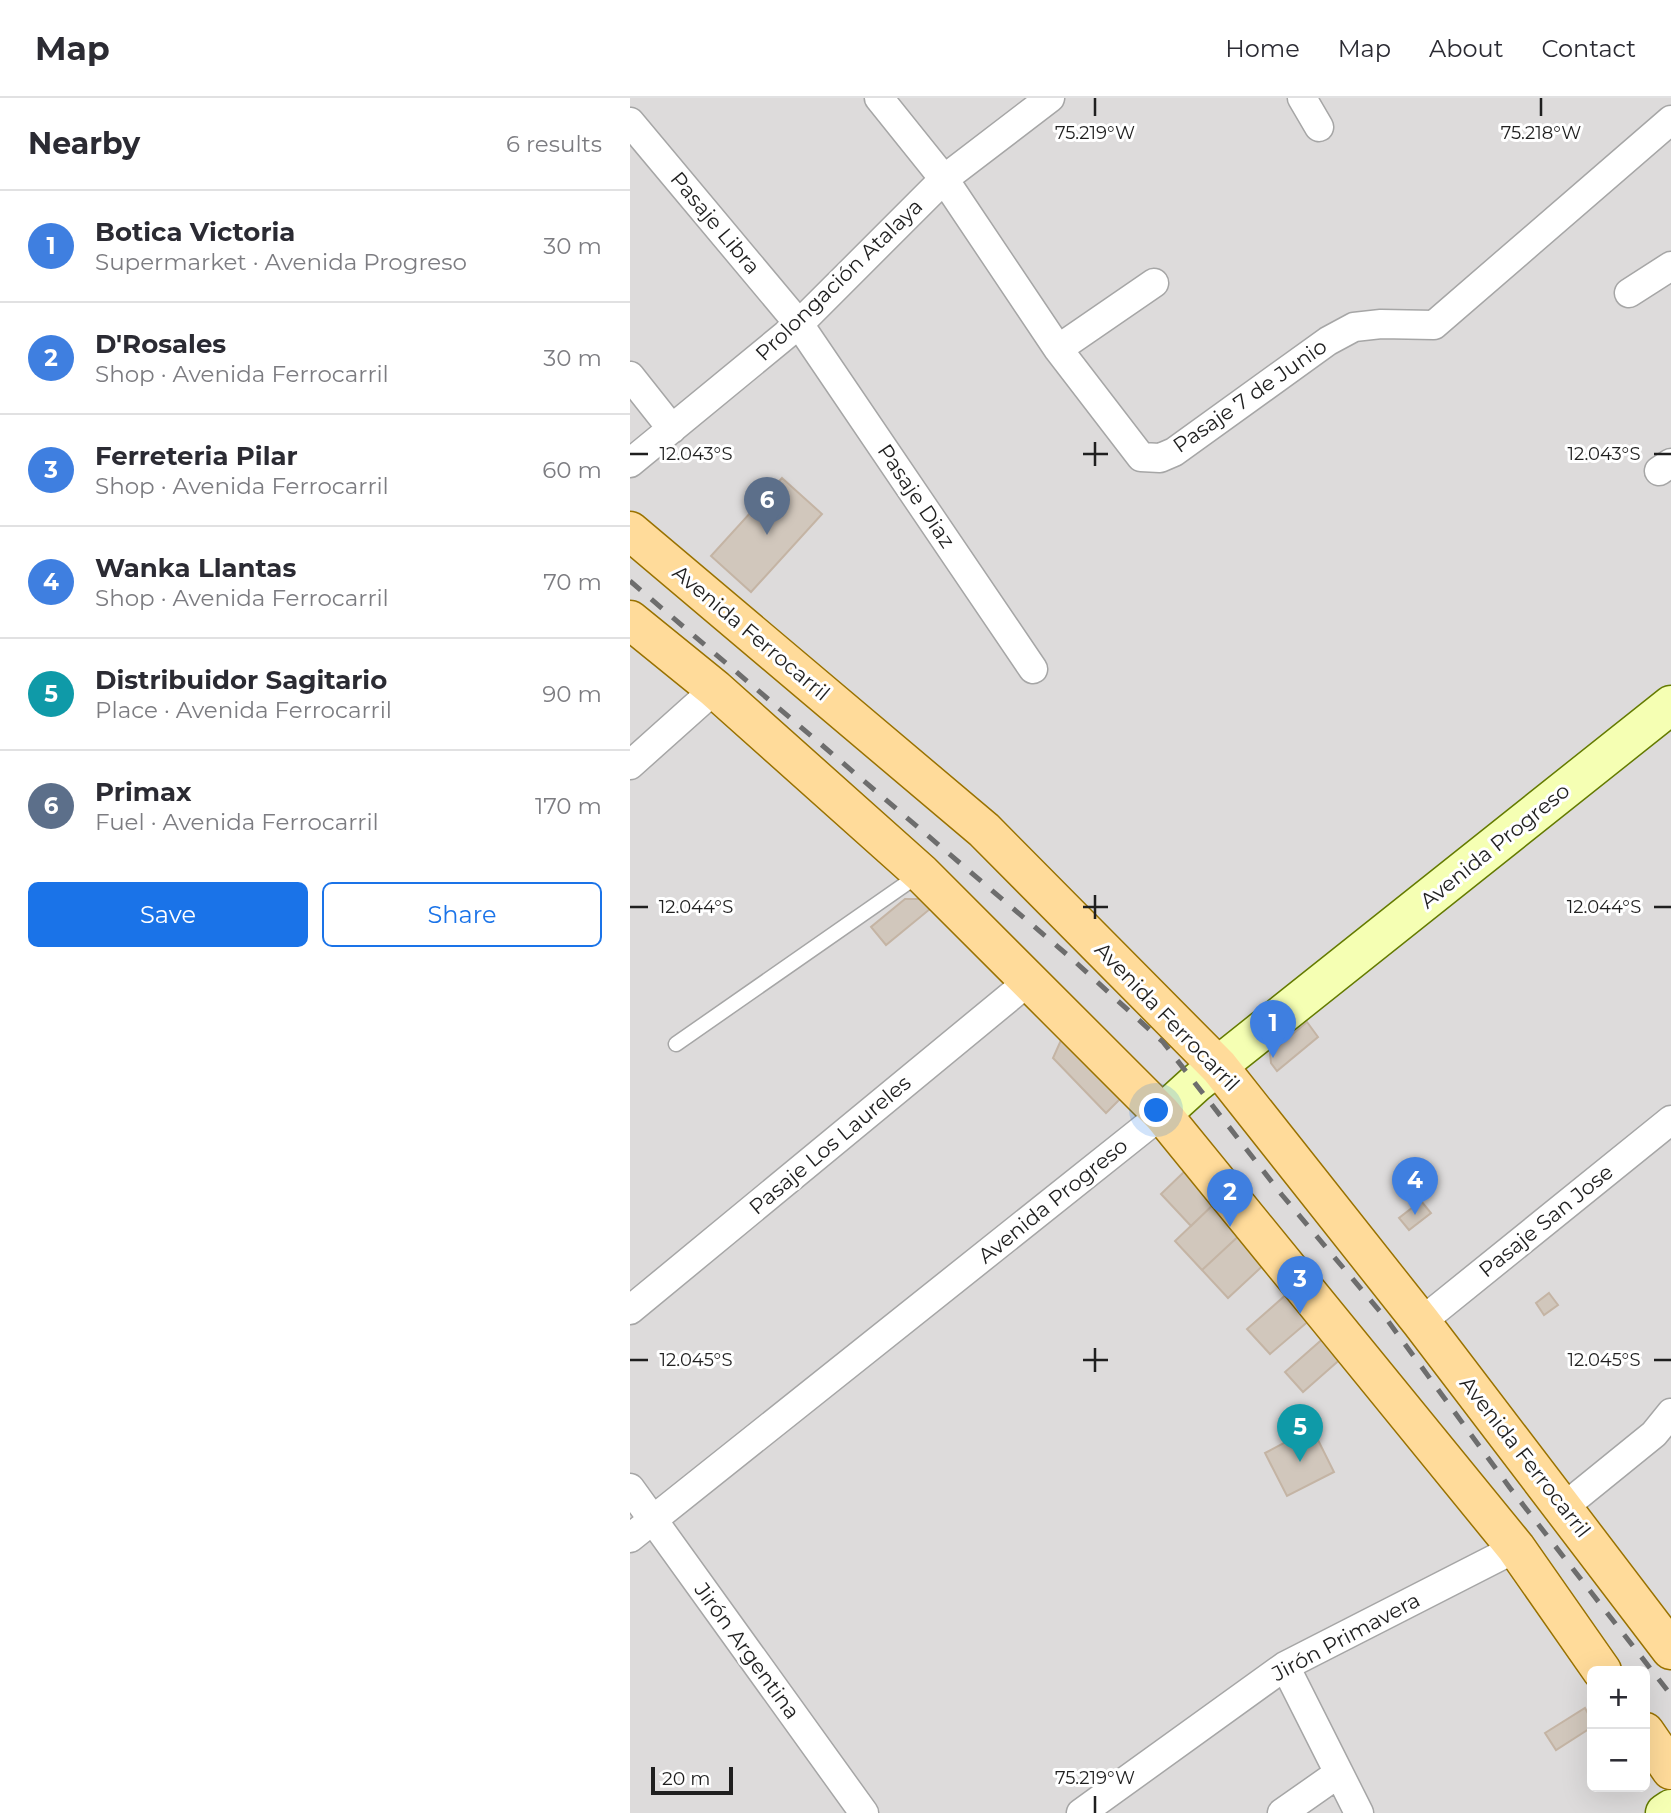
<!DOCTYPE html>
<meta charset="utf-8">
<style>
body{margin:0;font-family:Montserrat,sans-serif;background:#f7f7f7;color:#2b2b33}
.controls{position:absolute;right:21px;bottom:21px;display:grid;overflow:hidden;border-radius:10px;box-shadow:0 7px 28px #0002}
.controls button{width:63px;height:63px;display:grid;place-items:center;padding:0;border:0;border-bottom:2px solid #e1e1e2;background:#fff;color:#2b2b33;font:35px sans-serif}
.scale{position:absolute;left:21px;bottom:18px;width:82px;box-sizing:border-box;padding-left:7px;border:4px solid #1f1f1f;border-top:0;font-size:19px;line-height:24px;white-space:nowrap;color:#1f1f1f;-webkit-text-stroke:5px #fff;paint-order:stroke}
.you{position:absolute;left:527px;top:1013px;width:24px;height:24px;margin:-18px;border:5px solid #fff;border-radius:50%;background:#1a73e8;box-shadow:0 0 0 10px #1a73e833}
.badge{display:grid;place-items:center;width:46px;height:46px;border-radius:50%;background:#1a73e8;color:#fff;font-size:23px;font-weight:700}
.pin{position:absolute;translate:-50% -58px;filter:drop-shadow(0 2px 4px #0008)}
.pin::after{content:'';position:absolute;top:37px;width:24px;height:21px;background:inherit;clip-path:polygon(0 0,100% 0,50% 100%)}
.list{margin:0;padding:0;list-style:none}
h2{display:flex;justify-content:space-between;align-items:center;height:91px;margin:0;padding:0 28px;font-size:30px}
h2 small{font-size:23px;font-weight:400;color:#7c7c81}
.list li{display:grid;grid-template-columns:46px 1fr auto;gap:21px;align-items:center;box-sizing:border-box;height:112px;padding:0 28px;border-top:2px solid #e1e1e2}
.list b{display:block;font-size:26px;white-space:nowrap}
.list p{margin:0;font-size:23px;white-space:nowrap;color:#7c7c81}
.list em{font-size:23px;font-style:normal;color:#7c7c81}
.actions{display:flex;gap:14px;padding:21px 28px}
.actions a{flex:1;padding:16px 0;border:2px solid #1a73e8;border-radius:10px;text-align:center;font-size:24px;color:#1a73e8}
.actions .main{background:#1a73e8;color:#fff}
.map{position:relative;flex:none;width:1041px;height:1715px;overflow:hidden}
header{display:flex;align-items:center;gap:42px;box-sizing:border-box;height:98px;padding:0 35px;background:#fff;border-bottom:2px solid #e1e1e2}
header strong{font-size:33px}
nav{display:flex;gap:38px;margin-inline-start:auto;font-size:24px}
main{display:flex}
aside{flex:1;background:#fff}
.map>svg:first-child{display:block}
.residential{fill:#dddbdb;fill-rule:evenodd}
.building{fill:#d1c7bc;stroke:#c4b4a4;stroke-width:2}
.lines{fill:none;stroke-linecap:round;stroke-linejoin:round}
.lane-casing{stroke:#a6a6a6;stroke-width:17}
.street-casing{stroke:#a6a6a6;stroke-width:31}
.secondary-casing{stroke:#647b00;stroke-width:41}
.primary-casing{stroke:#997200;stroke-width:41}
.lane{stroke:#fff;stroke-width:14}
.street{stroke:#fff;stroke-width:28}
.secondary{stroke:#f5ffb3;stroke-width:38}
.primary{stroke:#ffdb9a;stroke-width:38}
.rail{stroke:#6d6d6d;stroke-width:5;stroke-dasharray:14 14;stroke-linecap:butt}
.ticks{fill:none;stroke:#1f1f1f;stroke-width:2.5}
.labels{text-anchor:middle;stroke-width:6;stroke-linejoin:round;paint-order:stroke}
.street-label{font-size:21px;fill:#1f1f1f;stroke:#fff}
.ticks-label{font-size:18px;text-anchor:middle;fill:#1f1f1f;stroke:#fff;stroke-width:6;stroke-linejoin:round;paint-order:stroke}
</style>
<header>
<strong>Map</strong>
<nav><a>Home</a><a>Map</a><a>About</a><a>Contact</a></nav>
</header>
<main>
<aside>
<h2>Nearby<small>6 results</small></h2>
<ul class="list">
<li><span class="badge" style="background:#3f7fe0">1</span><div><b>Botica Victoria</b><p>Supermarket · Avenida Progreso</p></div><em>30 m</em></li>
<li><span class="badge" style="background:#3f7fe0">2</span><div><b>D'Rosales</b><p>Shop · Avenida Ferrocarril</p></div><em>30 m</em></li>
<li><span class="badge" style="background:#3f7fe0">3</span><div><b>Ferreteria Pilar</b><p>Shop · Avenida Ferrocarril</p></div><em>60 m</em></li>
<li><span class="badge" style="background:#3f7fe0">4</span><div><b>Wanka Llantas</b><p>Shop · Avenida Ferrocarril</p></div><em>70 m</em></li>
<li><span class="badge" style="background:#0f9aa8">5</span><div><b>Distribuidor Sagitario</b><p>Place · Avenida Ferrocarril</p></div><em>90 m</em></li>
<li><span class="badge" style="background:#5c6f8a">6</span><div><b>Primax</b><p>Fuel · Avenida Ferrocarril</p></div><em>170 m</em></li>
</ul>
<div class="actions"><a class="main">Save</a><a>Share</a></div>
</aside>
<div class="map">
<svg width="1041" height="1715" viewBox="0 0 1041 1715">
<rect width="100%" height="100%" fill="#f0ede4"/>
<path class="residential" d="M 0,0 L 1041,0 L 1041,1715 L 0,1715 ZM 962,1573 L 1015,1573 L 1015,1689 L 962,1689 Z"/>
<path class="building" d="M 152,380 L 192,416 L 121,494 L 81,458 Z
M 275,801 L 291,801 L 300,811 L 256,847 L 241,829 Z
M 677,924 L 688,939 L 647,973 L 641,965 L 640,955 Z
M 432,940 L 492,999 L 476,1015 L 423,960 Z
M 555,1073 L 585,1105 L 561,1128 L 531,1096 Z
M 791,1103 L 801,1115 L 779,1132 L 769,1120 Z
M 585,1105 L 613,1134 L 572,1172 L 545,1143 Z
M 613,1134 L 639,1162 L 598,1200 L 572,1172 Z
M 658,1195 L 681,1221 L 640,1256 L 617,1231 Z
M 919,1195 L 928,1207 L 914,1217 L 906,1205 Z
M 696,1238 L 714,1258 L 673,1294 L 655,1274 Z
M 682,1330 L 704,1374 L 657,1398 L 635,1355 Z
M 955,1610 L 962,1623 L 962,1629 L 926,1652 L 915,1635 Z"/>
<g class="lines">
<defs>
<path id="lane" d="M 46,946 L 290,776"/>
<path id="street" d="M 249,0 L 314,81 L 428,251 L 511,359 L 530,360 L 544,354 L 698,243 L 724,229 L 751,226 L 804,227 L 1041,22
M 672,0 L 689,29
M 0,24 L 169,226 L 403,571
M 999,195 L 1041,168
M 428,251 L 524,185
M 0,278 L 42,331
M 0,365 L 169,226 L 314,81 L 420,0
M 1029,373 L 1041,365
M 0,667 L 85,591
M 0,1212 L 399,883
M 791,1224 L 1041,1022
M 0,1390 L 234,1715
M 934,1409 L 1024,1336 L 1041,1315
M 0,1440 L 532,1016
M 655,1568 L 729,1715
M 451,1715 L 655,1568 L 886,1450
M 652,1715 L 709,1675"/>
<path id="secondary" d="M 532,1016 L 565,986 L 1041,607
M 1035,1715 L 1041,1711"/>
<path id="primary" d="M 0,433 L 354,732 L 589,969 L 791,1224 L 1041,1552
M 0,522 L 85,591 L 291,775 L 532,1016 L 886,1450 L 972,1573
M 1015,1634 L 1041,1672"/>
</defs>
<use href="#lane" class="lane-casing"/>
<use href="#street" class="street-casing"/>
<use href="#secondary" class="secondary-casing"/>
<use href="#primary" class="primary-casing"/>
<use href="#lane" class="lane"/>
<use href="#street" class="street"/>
<use href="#secondary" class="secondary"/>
<use href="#primary" class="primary"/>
<path class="rail" d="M 0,483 L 441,860 L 533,944 L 652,1097 L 758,1223 L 880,1390 L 1041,1597"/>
</g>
<path class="ticks" d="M 465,0 L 465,18M 911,0 L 911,18M 465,344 L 465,368M 0,356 L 18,356M 453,356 L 478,356M 1024,356 L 1041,356M 465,797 L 465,821M 0,809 L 18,809M 453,809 L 478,809M 1024,809 L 1041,809M 465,1250 L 465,1274M 0,1262 L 18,1262M 453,1262 L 478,1262M 1024,1262 L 1041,1262M 465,1698 L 465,1715"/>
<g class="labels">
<g class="street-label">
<text transform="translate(85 125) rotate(50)" y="7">Pasaje Libra</text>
<text transform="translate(209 182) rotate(-44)" y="7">Prolongación Atalaya</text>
<text transform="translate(620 298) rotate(-35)" y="7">Pasaje 7 de Junio</text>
<text transform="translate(286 398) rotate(56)" y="7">Pasaje Diaz</text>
<text transform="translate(121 535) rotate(40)" y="7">Avenida Ferrocarril</text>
<text transform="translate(865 748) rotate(-39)" y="7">Avenida Progreso</text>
<text transform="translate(537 919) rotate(46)" y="7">Avenida Ferrocarril</text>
<text transform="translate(200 1047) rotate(-40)" y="7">Pasaje Los Laureles</text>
<text transform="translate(423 1103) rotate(-39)" y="7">Avenida Progreso</text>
<text transform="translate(916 1123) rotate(-39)" y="7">Pasaje San Jose</text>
<text transform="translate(895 1359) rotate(52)" y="7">Avenida Ferrocarril</text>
<text transform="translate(716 1539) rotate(-28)" y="7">Jirón Primavera</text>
<text transform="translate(117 1553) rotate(54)" y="7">Jirón Argentina</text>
</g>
</g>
<g class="ticks-label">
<text x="465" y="41">75.219°W</text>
<text x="911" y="41">75.218°W</text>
<text x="66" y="362">12.043°S</text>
<text x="974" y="362">12.043°S</text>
<text x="66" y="815">12.044°S</text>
<text x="974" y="815">12.044°S</text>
<text x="66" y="1268">12.045°S</text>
<text x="974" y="1268">12.045°S</text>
<text x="465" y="1686">75.219°W</text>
</g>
</svg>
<div class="controls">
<button>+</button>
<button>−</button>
</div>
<div class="scale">20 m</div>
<div class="you"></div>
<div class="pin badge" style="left:643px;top:960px;background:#3f7fe0">1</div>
<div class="pin badge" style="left:600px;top:1129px;background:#3f7fe0">2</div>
<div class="pin badge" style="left:670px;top:1216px;background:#3f7fe0">3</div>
<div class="pin badge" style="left:785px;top:1117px;background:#3f7fe0">4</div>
<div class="pin badge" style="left:670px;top:1364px;background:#0f9aa8">5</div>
<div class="pin badge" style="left:137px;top:437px;background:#5c6f8a">6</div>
</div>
</main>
